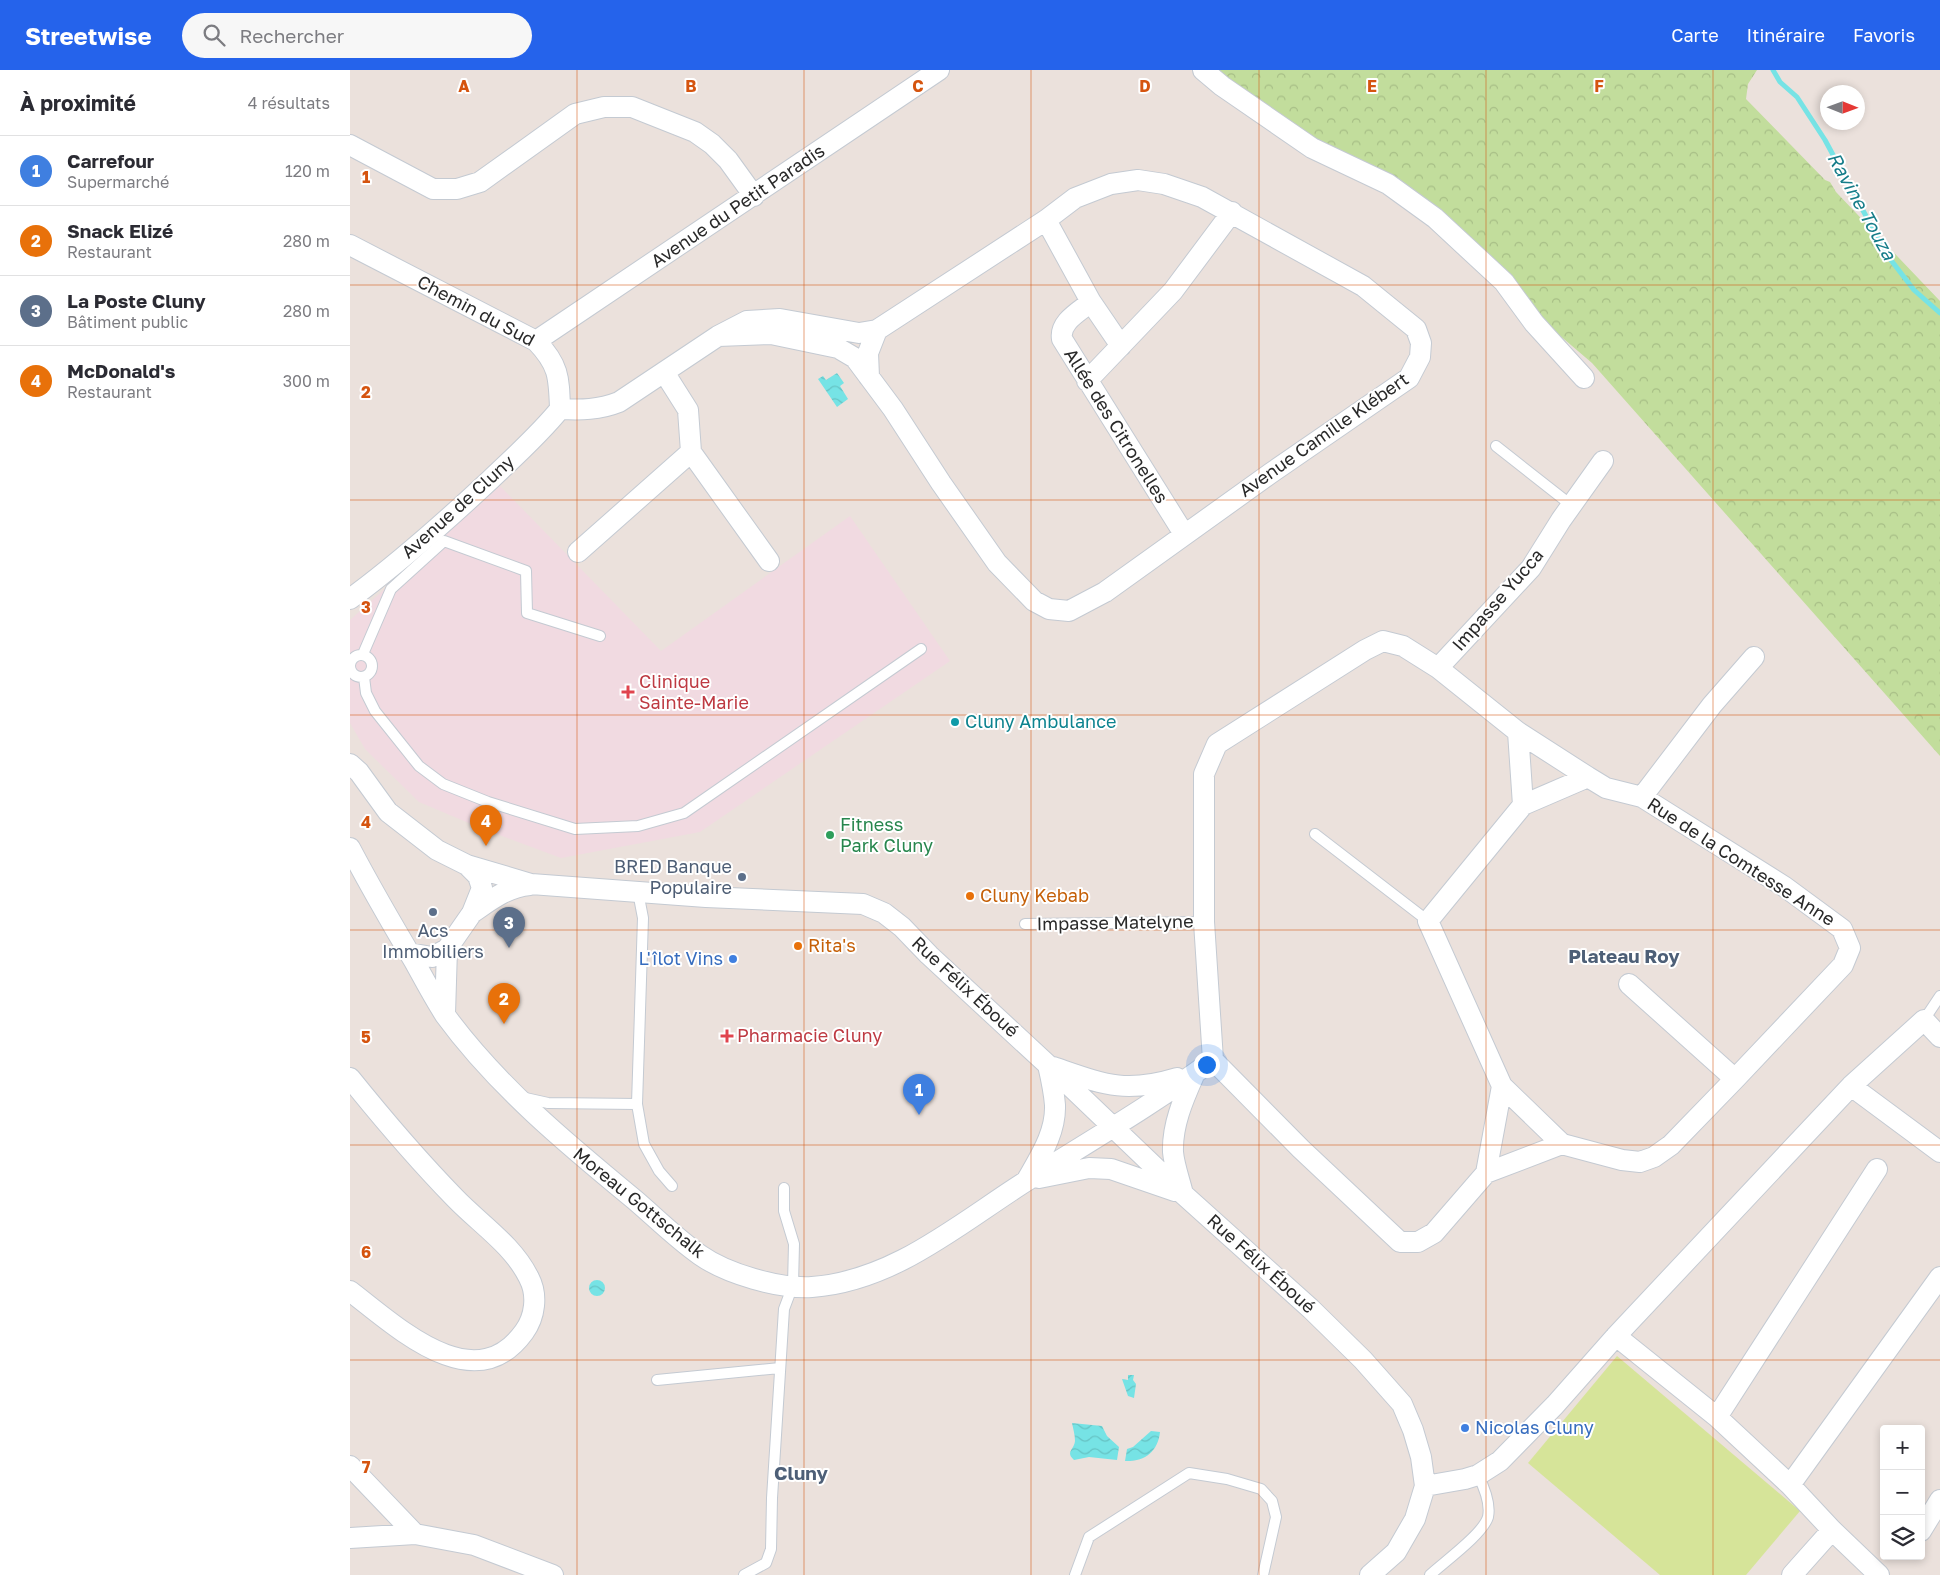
<!DOCTYPE html>
<html lang="fr">
<meta charset="utf-8">
<style>
body{margin:0;font-family:"Golos Text",sans-serif;background:#f7f7f7;color:#2b2b33}
.controls{position:absolute;right:15px;bottom:15px;display:grid;overflow:hidden;border-radius:5px;box-shadow:0 2px 8px #0003}
.controls button{width:45px;height:45px;display:grid;place-items:center;padding:0;border:0;border-bottom:1px solid #e1e1e2;background:#fff;color:#2b2b33;font:25px sans-serif}
.compass{position:absolute;left:1470px;top:15px;width:45px;height:45px;border-radius:50%;background:#fff;box-shadow:0 2px 8px #0003;rotate:91deg}
.you{position:absolute;left:856px;top:994px;width:18px;height:18px;margin:-12px;border:4px solid #fff;border-radius:50%;background:#1a73e8;box-shadow:0 0 0 8px #1a73e833}
.badge{display:grid;place-items:center;width:32px;height:32px;border-radius:50%;background:#2563eb;color:#fff;font-size:16px;font-weight:700}
.pin{position:absolute;translate:-50% -41px;filter:drop-shadow(0 1px 2px #0008)}
.pin::after{content:'';position:absolute;top:26px;width:18px;height:15px;background:inherit;clip-path:polygon(0 0,100% 0,50% 100%)}
.list{margin:0;padding:0;list-style:none}
h2{display:flex;justify-content:space-between;align-items:center;height:65px;margin:0;padding:0 20px;font-size:21px}
h2 small{font-size:16px;font-weight:400;color:#7c7c81}
.list li{display:grid;grid-template-columns:32px 1fr auto;gap:15px;align-items:center;box-sizing:border-box;height:70px;padding:0 20px;border-top:1px solid #e1e1e2}
.list b{display:block;font-size:19px;white-space:nowrap}
.list p{margin:0;font-size:16px;white-space:nowrap;color:#7c7c81}
.list em{font-size:16px;font-style:normal;color:#7c7c81}
.icon{flex:none;width:28px;height:28px;fill:none;stroke:currentColor;stroke-width:2;stroke-linecap:round;stroke-linejoin:round}
.map{position:relative;flex:none;width:1590px;height:1505px;overflow:hidden}
header{display:flex;align-items:center;gap:30px;box-sizing:border-box;height:70px;padding:0 25px;background:#2563eb;color:#fff}
header strong{font-size:24px}
nav{display:flex;gap:28px;margin-inline-start:auto;font-size:18px}
.search{width:350px;height:45px;background:#f7f7f7;display:flex;align-items:center;gap:12px;box-sizing:border-box;padding:0 18px;border-radius:28px;color:#7c7c81;font-size:19px}
main{display:flex}
aside{flex:1;background:#fff}
.map>svg:first-child{display:block}
.medical{fill:#f1dae1}
.forest{fill:url(#forest-crowns)}
.pitch{fill:#d6e499}
.water{fill:url(#water-waves)}
.lines{fill:none;stroke-linecap:round;stroke-linejoin:round}
.stream{stroke:#76e3e5;stroke-width:5}
.lane-casing{stroke:#c4cad2;stroke-width:12}
.street-casing{stroke:#c4cad2;stroke-width:22}
.lane{stroke:#fff;stroke-width:10}
.street{stroke:#fff;stroke-width:20}
.grid{fill:none;stroke:#d5540f;stroke-width:1;stroke-opacity:0.55}
.health-dot{fill:#e0444e;stroke:#fff;stroke-width:2}
.culture-dot{fill:#0f9aa8;stroke:#fff;stroke-width:2}
.leisure-dot{fill:#2e9e5b;stroke:#fff;stroke-width:2}
.service-dot{fill:#5c6f8a;stroke:#fff;stroke-width:2}
.food-dot{fill:#e8710a;stroke:#fff;stroke-width:2}
.shop-dot{fill:#3f7fe0;stroke:#fff;stroke-width:2}
.labels{text-anchor:middle;stroke-width:4;stroke-linejoin:round;paint-order:stroke}
.street-label{font-size:18px;fill:#292929;stroke:#fff}
.health-label{font-size:18px;fill:#be3a42;stroke:#fff;text-anchor:start}
.culture-label{font-size:18px;fill:#0d838f;stroke:#fff;text-anchor:start}
.leisure-label{font-size:18px;fill:#27864d;stroke:#fff;text-anchor:start}
.service-label{font-size:18px;fill:#4e5e75;stroke:#fff;text-anchor:end}
.food-label{font-size:18px;fill:#c56008;stroke:#fff;text-anchor:start}
.shop-label{font-size:18px;fill:#366cbe;stroke:#fff;text-anchor:end}
.water-label{font-size:19px;font-style:italic;fill:#177e8a;stroke:#fff}
.neighbourhood-label{font-size:19px;font-weight:bold;fill:#4d5f77;stroke:#fff}
.grid-label{font-size:16px;text-anchor:middle;font-weight:bold;fill:#d5540f;stroke:#fff;stroke-width:4;stroke-linejoin:round;paint-order:stroke}
</style>
<header>
<strong>Streetwise</strong>
<div class="search"><svg class="icon" aria-label="search" viewBox="0 0 24 24"><circle cx="10" cy="10" r="6"/><path d="M15 15l6 6"/></svg>Rechercher</div>
<nav><a>Carte</a><a>Itinéraire</a><a>Favoris</a></nav>
</header>
<main>
<aside>
<h2>À proximité<small>4 résultats</small></h2>
<ul class="list">
<li><span class="badge" style="background:#3f7fe0">1</span><div><b>Carrefour</b><p>Supermarché</p></div><em>120 m</em></li>
<li><span class="badge" style="background:#e8710a">2</span><div><b>Snack Elizé</b><p>Restaurant</p></div><em>280 m</em></li>
<li><span class="badge" style="background:#5c6f8a">3</span><div><b>La Poste Cluny</b><p>Bâtiment public</p></div><em>280 m</em></li>
<li><span class="badge" style="background:#e8710a">4</span><div><b>McDonald's</b><p>Restaurant</p></div><em>300 m</em></li>
</ul>
</aside>
<div class="map">
<svg width="1590" height="1505" viewBox="0 0 1590 1505">
<defs>
<pattern id="forest-crowns" width="20" height="18" patternUnits="userSpaceOnUse" patternTransform="scale(1.25)"><rect width="20" height="18" fill="#c2dd9c"/><path d="M2 6a3 3 0 1 1 6 0M12 15a3 3 0 1 1 6 0" fill="none" stroke="#a7be86"/></pattern>
<pattern id="water-waves" width="16" height="10" patternUnits="userSpaceOnUse" patternTransform="scale(1.25)"><rect width="16" height="10" fill="#76e3e5"/><path d="M0 5q4-4 8 0t8 0" fill="none" stroke="#66c3c4"/></pattern>
</defs>
<rect width="100%" height="100%" fill="#ebe1dc"/>
<path class="medical" d="M 150,416 L 311,581 L 500,446 L 600,591 L 350,762 L 211,788 L 133,759 L 69,732 L 15,679 L 0,653 L 0,550 Z"/>
<path class="forest" d="M 856,0 L 1407,0 L 1398,14 L 1396,29 L 1475,110 L 1480,112 L 1486,122 L 1590,231 L 1590,686 L 1242,293 L 1013,98 Z"/>
<path class="pitch" d="M 1267,1286 L 1450,1441 L 1396,1505 L 1310,1505 L 1178,1393 Z"/>
<path class="water" d="M 487,303 L 494,313 L 490,316 L 498,329 L 487,337 L 468,309 L 473,306 L 476,310 Z
M239 1218a8 8 0 1 1 16 0a8 8 0 1 1-16 0Z
M 778,1305 L 784,1305 L 783,1310 L 786,1314 L 784,1328 L 778,1326 L 772,1309 L 778,1310 Z
M 722,1353 L 752,1356 L 757,1366 L 769,1377 L 767,1390 L 739,1387 L 724,1390 C 715,1382 724,1380 725,1371 C 725,1365 723,1358 722,1353 Z
M 801,1361 L 810,1362 C 808,1382 794,1392 775,1391 L 777,1379 L 783,1377 Z"/>
<g class="lines">
<path class="stream" d="M 1423,0 L 1430,12 L 1447,27 L 1475,70 L 1537,185 L 1564,220 L 1590,243"/>
<defs>
<path id="lane" d="M 1146,376 L 1221,435
M 13,584 L 41,519 L 94,471 L 176,501 L 177,543 L 250,566
M0 596a11 11 0 1 1 22 0a11 11 0 1 1-22 0Z
M 14,607 L 16,623 L 25,641 L 69,696 L 93,714 L 138,732 L 225,759 L 288,756 L 334,743 L 571,579
M 965,764 L 1078,851
M 288,822 L 293,848 L 287,1034 L 294,1074 L 309,1101 L 322,1116
M 675,854 L 854,852
M 1574,950 L 1590,926
M 171,1027 L 198,1033 L 287,1034
M 307,1310 L 430,1298
M 394,1505 L 416,1493 L 421,1479 L 422,1428 L 434,1239 L 443,1215 L 444,1174 L 434,1141 L 434,1118
M 725,1505 L 739,1467 L 839,1403 L 877,1409 L 911,1419 L 922,1431 L 926,1447 L 913,1505
M 1080,1505 C 1094,1492 1133,1464 1138,1447 C 1141,1433 1134,1417 1128,1405"/>
<path id="street" d="M 853,0 L 872,16 L 962,78 L 1038,114 L 1085,148 L 1154,212 L 1184,253 L 1234,308
M 0,75 L 83,119 L 107,119 L 130,112 L 225,44 L 254,37 L 282,37 L 345,62 L 362,74 L 378,90 L 404,126
M 696,150 L 741,232 C 729,242 709,252 712,269 L 834,464
M 0,175 L 186,271 C 209,295 209,307 210,339
M 741,232 L 771,276
M 186,271 L 589,0
M 314,302 L 338,340 L 341,382 L 419,491
M 519,307 L 518,283 L 527,260
M 737,311 L 823,221 L 882,142
M 210,339 C 231,340 249,340 269,332 L 368,266 L 397,251 L 430,249 L 509,263 L 527,260 L 696,150 L 725,128 L 761,114 L 788,110 L 814,114 L 852,127 L 1013,216 L 1066,259 L 1071,273 L 1070,287 L 1059,308 L 921,403 L 755,522 L 719,541 L 699,539 L 684,531 L 647,493 L 591,413 L 543,339 L 505,288 L 488,278 L 421,264 L 368,266
M 228,482 L 341,382
M 0,529 C 49,493 95,452 140,410 C 164,387 189,365 210,339
M 1088,598 L 1181,498 L 1211,450 L 1253,391
M 1168,662 L 1173,735
M 0,694 L 9,702 L 38,742 L 87,780 L 117,795 L 181,814 L 356,827 L 513,834 L 534,843 L 552,857 L 579,885 L 698,995 L 833,1124 L 961,1239 L 1013,1290 L 1052,1334 L 1063,1360 L 1071,1387 L 1075,1416 L 1065,1449 L 1046,1482 L 1020,1505
M 1292,727 L 1362,635 L 1404,587
M 0,778 C 20,816 42,854 64,891 C 74,909 84,928 95,945 C 147,1016 217,1074 285,1130 C 306,1148 327,1169 350,1185 C 377,1204 429,1219 462,1217 C 545,1211 611,1152 678,1110 C 740,1071 804,1034 863,990
M 122,843 C 141,830 157,817 180,815
M 59,883 L 82,887 L 97,879 L 122,843 L 132,818 L 128,806 L 117,795
M 1279,914 L 1385,1009
M 95,944 L 97,879
M 703,997 C 753,1014 774,1024 827,1008
M 0,1008 C 33,1049 68,1090 105,1128 C 130,1154 163,1175 179,1208 C 188,1225 185,1247 174,1262 C 124,1331 46,1256 0,1221
M 1152,1016 L 1136,1103 L 1084,1163 L 1068,1172 L 1050,1172 L 951,1079 L 863,990 L 854,852 L 854,704 L 867,674 L 1015,580 L 1033,571 L 1053,576 L 1088,598 L 1168,662 L 1238,707 L 1256,718 L 1292,727 L 1435,817 L 1492,859 L 1500,878 L 1493,895 L 1385,1009 L 1321,1075 L 1304,1087 L 1290,1092 L 1272,1090 L 1212,1074 L 1152,1016 L 1078,851 L 1173,735 L 1238,707
M 1501,1016 L 1590,1082
M 1136,1103 L 1212,1074
M 678,1108 C 691,1085 706,1062 705,1035 C 704,1022 701,1008 698,995
M 689,1108 L 739,1098 L 761,1099 L 825,1121
M 833,1124 C 830,1111 824,1095 823,1082 C 822,1054 834,1028 845,1003
M 1266,1266 L 1367,1347 L 1440,1415 L 1482,1460 L 1529,1505
M 1367,1347 L 1527,1099
M 0,1396 L 65,1464
M 1440,1415 L 1590,1207
M 1075,1416 L 1115,1409 L 1128,1405 L 1150,1391 L 1205,1335 L 1266,1266 L 1501,1016 L 1574,950 L 1590,967
M 1571,1461 L 1590,1430
M 0,1468 L 65,1464 L 124,1475 L 203,1505
M 1442,1505 L 1482,1460"/>
</defs>
<use href="#lane" class="lane-casing"/>
<use href="#street" class="street-casing"/>
<use href="#lane" class="lane"/>
<use href="#street" class="street"/>
</g>
<path class="grid" d="M 227,0 L 227,1505M 454,0 L 454,1505M 681,0 L 681,1505M 909,0 L 909,1505M 1136,0 L 1136,1505M 1363,0 L 1363,1505M 0,215 L 1590,215M 0,430 L 1590,430M 0,645 L 1590,645M 0,860 L 1590,860M 0,1075 L 1590,1075M 0,1290 L 1590,1290"/>
<g class="health-dot">
<path d="M275.5 614.5h5v5h5v5h-5v5h-5v-5h-5v-5h5z"/>
<path d="M374.5 958.5h5v5h5v5h-5v5h-5v-5h-5v-5h5z"/>
</g>
<circle class="culture-dot" cx="605" cy="652" r="5"/>
<circle class="leisure-dot" cx="480" cy="765" r="5"/>
<g class="service-dot">
<circle cx="392" cy="807" r="5"/>
<circle cx="83" cy="842" r="5"/>
</g>
<g class="food-dot">
<circle cx="620" cy="826" r="5"/>
<circle cx="448" cy="876" r="5"/>
</g>
<g class="shop-dot">
<circle cx="383" cy="889" r="5"/>
<circle cx="1115" cy="1358" r="5"/>
</g>
<g class="labels">
<g class="street-label">
<text transform="translate(388 136) rotate(-34)" y="6">Avenue du Petit Paradis</text>
<text transform="translate(126 241) rotate(28)" y="6">Chemin du Sud</text>
<text transform="translate(766 356) rotate(58)" y="6">Allée des Citronelles</text>
<text transform="translate(974 365) rotate(-35)" y="6">Avenue Camille Klébert</text>
<text transform="translate(108 437) rotate(-42)" y="6">Avenue de Cluny</text>
<text transform="translate(1148 530) rotate(-49)" y="6">Impasse Yucca</text>
<text transform="translate(1391 792) rotate(33)" y="6">Rue de la Comtesse Anne</text>
<text transform="translate(765 853) rotate(-1)" y="6">Impasse Matelyne</text>
<text transform="translate(615 917) rotate(43)" y="6">Rue Félix Éboué</text>
<text transform="translate(289 1133) rotate(39)" y="6">Moreau Gottschalk</text>
<text transform="translate(911 1194) rotate(42)" y="6">Rue Félix Éboué</text>
</g>
<g class="health-label">
<text x="289" y="618">Clinique<tspan x="289" dy="21">Sainte-Marie</tspan></text>
<text x="387" y="972">Pharmacie Cluny</text>
</g>
<g class="culture-label">
<text x="615" y="658">Cluny Ambulance</text>
</g>
<g class="leisure-label">
<text x="490" y="761">Fitness<tspan x="490" dy="21">Park Cluny</tspan></text>
</g>
<g class="service-label">
<text x="382" y="803">BRED Banque<tspan x="382" dy="21">Populaire</tspan></text>
<text x="83" y="867" text-anchor="middle">Acs<tspan x="83" dy="21">Immobiliers</tspan></text>
</g>
<g class="food-label">
<text x="630" y="832">Cluny Kebab</text>
<text x="458" y="882">Rita's</text>
</g>
<g class="shop-label">
<text x="373" y="895">L'îlot Vins</text>
<text x="1125" y="1364" text-anchor="start">Nicolas Cluny</text>
</g>
<g class="water-label">
<text transform="translate(1512 136) rotate(61)" y="7">Ravine Touza</text>
</g>
<g class="neighbourhood-label">
<text x="1274" y="893">Plateau Roy</text>
<text x="451" y="1410">Cluny</text>
</g>
</g>
<g class="grid-label">
<text x="114" y="22">A</text>
<text x="341" y="22">B</text>
<text x="568" y="22">C</text>
<text x="795" y="22">D</text>
<text x="1022" y="22">E</text>
<text x="1249" y="22">F</text>
<text x="16" y="113">1</text>
<text x="16" y="328">2</text>
<text x="16" y="543">3</text>
<text x="16" y="758">4</text>
<text x="16" y="973">5</text>
<text x="16" y="1188">6</text>
<text x="16" y="1403">7</text>
</g>
</svg>
<div class="controls">
<button>+</button>
<button>−</button>
<button><svg class="icon" aria-label="layers" viewBox="0 0 24 24"><path d="M12 4l9 5-9 5-9-5zM3 14l9 5 9-5"/></svg></button>
</div>
<svg class="compass" viewBox="-18 -18 36 36"><path d="M0-13l5 13h-10z" fill="#e53935"/><path d="M0 13l5-13h-10z" fill="#7c7c81"/></svg>
<div class="you"></div>
<div class="pin badge" style="left:569px;top:1045px;background:#3f7fe0">1</div>
<div class="pin badge" style="left:154px;top:954px;background:#e8710a">2</div>
<div class="pin badge" style="left:159px;top:878px;background:#5c6f8a">3</div>
<div class="pin badge" style="left:136px;top:776px;background:#e8710a">4</div>
</div>
</main>
